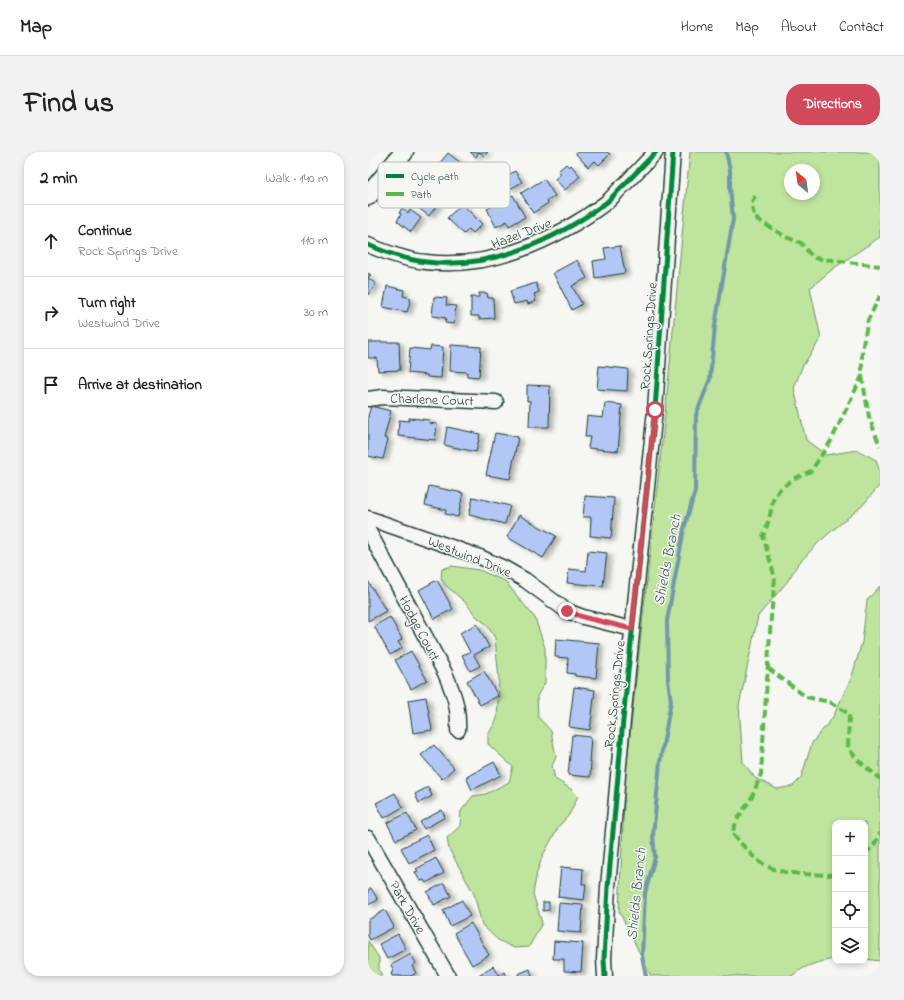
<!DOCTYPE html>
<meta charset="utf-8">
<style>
body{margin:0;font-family:"Indie Flower",sans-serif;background:#f2f2f2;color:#202124}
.controls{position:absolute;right:12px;bottom:12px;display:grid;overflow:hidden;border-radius:8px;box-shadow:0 2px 6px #0003}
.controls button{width:36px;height:36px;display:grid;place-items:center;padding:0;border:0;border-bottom:1px solid #e0e0e0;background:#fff;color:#202124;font:20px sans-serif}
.compass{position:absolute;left:416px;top:12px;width:36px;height:36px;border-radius:50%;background:#fff;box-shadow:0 2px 6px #0003;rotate:331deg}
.stop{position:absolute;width:12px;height:12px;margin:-9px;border:3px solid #d1495b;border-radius:50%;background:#fff}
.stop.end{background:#d1495b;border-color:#fff;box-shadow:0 1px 4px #0008}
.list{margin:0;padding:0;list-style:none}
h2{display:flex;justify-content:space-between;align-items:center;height:52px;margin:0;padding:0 16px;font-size:17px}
h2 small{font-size:13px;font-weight:400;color:#757577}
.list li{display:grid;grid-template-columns:26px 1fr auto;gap:12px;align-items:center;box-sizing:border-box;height:72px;padding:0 16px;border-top:1px solid #e0e0e0}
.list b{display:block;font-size:15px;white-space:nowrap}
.list p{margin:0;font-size:13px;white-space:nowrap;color:#757577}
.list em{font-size:13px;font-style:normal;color:#757577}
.icon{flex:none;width:22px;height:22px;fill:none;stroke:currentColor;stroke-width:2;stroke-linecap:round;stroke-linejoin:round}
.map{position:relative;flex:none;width:512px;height:824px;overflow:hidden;border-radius:16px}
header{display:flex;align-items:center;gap:24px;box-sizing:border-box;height:56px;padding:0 20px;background:#fff;border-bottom:1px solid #e0e0e0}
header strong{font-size:19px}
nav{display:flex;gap:22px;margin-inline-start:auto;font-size:14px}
.intro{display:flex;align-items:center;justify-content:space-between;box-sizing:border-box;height:96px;padding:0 24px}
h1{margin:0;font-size:28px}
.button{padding:10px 18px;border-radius:16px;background:#d1495b;color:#fff;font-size:14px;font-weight:700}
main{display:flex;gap:24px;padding:0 24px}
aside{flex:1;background:#fff;border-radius:16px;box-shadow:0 2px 6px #0003}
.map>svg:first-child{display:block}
.green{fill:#bee49e;stroke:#6e9069;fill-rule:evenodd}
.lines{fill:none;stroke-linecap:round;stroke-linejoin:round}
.stream{stroke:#7299a8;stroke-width:4}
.building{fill:#b3c7f6;stroke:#1f3d34;filter:url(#shadow)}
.minor-casing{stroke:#1f3d34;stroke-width:17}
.tertiary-casing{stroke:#1f3d34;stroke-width:21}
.minor{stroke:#f6f6f2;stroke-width:14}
.tertiary{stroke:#f6f6f2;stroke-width:18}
.quiet{stroke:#58b947;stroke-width:4;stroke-dasharray:8 4;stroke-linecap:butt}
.cycleway-casing{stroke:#f6f6f2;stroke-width:8}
.cycleway{stroke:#00873e;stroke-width:5}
.route{stroke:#d1495b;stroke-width:5}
.labels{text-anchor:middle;stroke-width:3;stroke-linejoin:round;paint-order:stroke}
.street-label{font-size:14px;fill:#1f3d34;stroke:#f6f6f2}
.water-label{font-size:15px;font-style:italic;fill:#3b5c5b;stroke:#f6f6f2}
.key{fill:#f6f6f2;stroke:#b6beb9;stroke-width:1}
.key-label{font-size:11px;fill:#1f3d34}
</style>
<header>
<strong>Map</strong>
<nav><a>Home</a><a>Map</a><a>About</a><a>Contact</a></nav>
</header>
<div class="intro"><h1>Find us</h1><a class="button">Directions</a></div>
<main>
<aside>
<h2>2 min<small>Walk · 140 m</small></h2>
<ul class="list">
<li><svg class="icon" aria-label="ahead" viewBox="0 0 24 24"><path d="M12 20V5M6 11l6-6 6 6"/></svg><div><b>Continue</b><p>Rock Springs Drive</p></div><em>110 m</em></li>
<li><svg class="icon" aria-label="right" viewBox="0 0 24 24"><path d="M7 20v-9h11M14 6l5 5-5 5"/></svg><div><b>Turn right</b><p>Westwind Drive</p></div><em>30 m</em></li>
<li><svg class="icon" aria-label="arrive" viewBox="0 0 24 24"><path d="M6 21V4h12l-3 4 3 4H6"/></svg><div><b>Arrive at destination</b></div></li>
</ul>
</aside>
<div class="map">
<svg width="512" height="824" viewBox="0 0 512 824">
<defs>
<filter id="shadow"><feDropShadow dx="4.5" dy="2.5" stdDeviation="2" flood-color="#0004"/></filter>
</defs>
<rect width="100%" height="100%" fill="#f6f6f2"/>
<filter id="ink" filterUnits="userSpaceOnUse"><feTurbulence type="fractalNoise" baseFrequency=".025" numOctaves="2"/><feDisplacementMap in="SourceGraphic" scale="8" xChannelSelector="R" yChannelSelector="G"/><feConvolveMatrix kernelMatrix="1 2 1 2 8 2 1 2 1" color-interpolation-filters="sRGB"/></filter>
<g filter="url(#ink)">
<path class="green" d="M 322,0 L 512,0 L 512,85 L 466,116 L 442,136 L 453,186 L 434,215 L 426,236 L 438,288 L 458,303 L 489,298 L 508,308 L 512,320 L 512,333 L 494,354 L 452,389 L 430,412 L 419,430 L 390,464 L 371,554 L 375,610 L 387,626 L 409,637 L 425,634 L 433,626 L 444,591 L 465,565 L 484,524 L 494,490 L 499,448 L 512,434 L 512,809 L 497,807 L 497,671 L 467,671 L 467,807 C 452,809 435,814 424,824 L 283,824 L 251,759 L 257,629 L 297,263 ZM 422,18 L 446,18 L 446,42 L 422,42 Z
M 84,414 L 111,418 L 137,429 L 167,466 L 177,496 L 177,531 L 169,544 L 170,565 L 183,579 L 188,605 L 184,614 L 187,627 L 203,637 L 210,644 L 201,663 L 191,674 L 175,703 L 169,720 L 165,742 L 174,771 L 161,795 L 146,796 L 130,788 L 114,773 L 106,742 L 81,697 L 79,686 L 92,674 L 93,659 L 105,644 L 118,642 L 141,630 L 145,615 L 120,592 L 120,583 L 129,567 L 131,528 L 127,486 L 119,473 L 108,464 L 97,450 L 77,433 L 73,426 L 74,417 Z
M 0,789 L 11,806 L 11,818 L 14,824 L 0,824 Z"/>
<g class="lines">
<path class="stream" d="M 278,824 L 274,804 L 277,741 L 287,705 L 285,684 L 292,610 L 303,549 L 300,528 L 299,469 L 316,377 L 327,339 L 328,263 L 342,227 L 347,174 L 365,67 L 362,36 L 362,18 L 358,0"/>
</g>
<path class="building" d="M 102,0 L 120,0 L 116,4 L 111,0 L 108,5 Z
M 209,0 L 239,0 L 242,2 L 231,13 L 227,9 L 220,15 L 208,2 Z
M 80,1 L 98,15 L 88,28 L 70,13 Z
M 198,12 L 201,15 L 203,13 L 212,24 L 197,38 L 187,27 L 193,22 L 190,19 Z
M 147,19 L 154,30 L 142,37 L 135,26 Z
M 63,24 L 78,37 L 72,44 L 74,46 L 61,64 L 43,50 Z
M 176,27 L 187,44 L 179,48 L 180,51 L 165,61 L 153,41 Z
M 145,43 L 157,65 L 141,74 L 139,69 L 128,75 L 119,57 Z
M 94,52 L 114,72 L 105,81 L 101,77 L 96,82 L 79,66 Z
M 34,56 L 40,61 L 42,58 L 53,66 L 43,80 L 29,69 L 33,62 L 31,61 Z
M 252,94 L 257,121 L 227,126 L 225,109 L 238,107 L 236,96 Z
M 209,108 L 219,126 L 204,134 L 214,152 L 204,158 L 185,121 Z
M 0,121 L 3,123 L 0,126 L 8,132 L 0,143 Z
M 168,131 L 171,140 L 166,142 L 168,149 L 160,152 L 159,149 L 146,152 L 142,139 Z
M 19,134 L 36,138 L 35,144 L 43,146 L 39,160 L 15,155 Z
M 111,141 L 119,141 L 120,146 L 125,146 L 126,166 L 111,167 L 111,164 L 103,164 L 103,145 L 111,145 Z
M 66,145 L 79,146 L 78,153 L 88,154 L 86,172 L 77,171 L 78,166 L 64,164 Z
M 0,190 L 31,190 L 32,218 L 10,219 L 9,206 L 0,206 Z
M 83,193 L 113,195 L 111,225 L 99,224 L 99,220 L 82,219 Z
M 63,194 L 75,195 L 73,226 L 59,225 L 59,223 L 40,221 L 42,196 L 62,198 Z
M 231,214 L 260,217 L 259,239 L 229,237 Z
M 159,233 L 182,234 L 181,275 L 161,275 L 162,249 L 159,249 Z
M 237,251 L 254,253 L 250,299 L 220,296 L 222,285 L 217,285 L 219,264 L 235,266 Z
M 3,254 L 23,259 L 16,286 L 20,287 L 15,307 L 0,304 L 0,264 Z
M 41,266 L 62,268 L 61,271 L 69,272 L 67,288 L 30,284 L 31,268 L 41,269 Z
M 79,275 L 112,282 L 108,300 L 76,293 Z
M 127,281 L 150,285 L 142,327 L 118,323 Z
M 61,334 L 95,341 L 90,365 L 77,362 L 78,358 L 57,353 Z
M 217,344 L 246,346 L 243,386 L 222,384 L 223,365 L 215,365 Z
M 105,345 L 142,354 L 137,372 L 101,363 Z
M 151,363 L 188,384 L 175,406 L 139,385 Z
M 220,399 L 239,401 L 235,434 L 199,431 L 201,417 L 218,419 Z
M 69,428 L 85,457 L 66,467 L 51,438 Z
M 0,429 L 18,459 L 0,469 Z
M 22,465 L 34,487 L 30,490 L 34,496 L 22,503 L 6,474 Z
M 109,472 L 121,495 L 106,503 L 112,514 L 102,519 L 94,503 L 102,500 L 92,481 Z
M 188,487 L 231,491 L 228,526 L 207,524 L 207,522 L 199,521 L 200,506 L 187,505 Z
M 43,499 L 59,528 L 43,537 L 27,508 Z
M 116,519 L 130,544 L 112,553 L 99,529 Z
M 206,535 L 227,538 L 222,578 L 201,575 Z
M 58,545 L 64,578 L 45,581 L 40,548 Z
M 204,583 L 223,585 L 221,610 L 223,610 L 222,625 L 200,623 Z
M 66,593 L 86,616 L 74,627 L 53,603 Z
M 126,610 L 133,623 L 104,638 L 98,625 Z
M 60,635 L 64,644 L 51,651 L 47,642 Z
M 27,641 L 35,655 L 16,666 L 8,651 Z
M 74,658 L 77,665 L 56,677 L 52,670 Z
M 39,661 L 48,678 L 28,688 L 19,671 Z
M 59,683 L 66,698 L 41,711 L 33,696 Z
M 68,706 L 76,721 L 58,731 L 56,728 L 52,729 L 47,720 L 50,719 L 48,717 Z
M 193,715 L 215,717 L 214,732 L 218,732 L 216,748 L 190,745 Z
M 76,731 L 83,744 L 66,753 L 59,740 Z
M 3,736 L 10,748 L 0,753 L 0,738 Z
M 94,748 L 102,764 L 82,774 L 75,758 Z
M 175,750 L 181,750 L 181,758 L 175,759 Z
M 191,751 L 215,753 L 213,781 L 189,779 Z
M 17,758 L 26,775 L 2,788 L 0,784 L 0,768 Z
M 103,771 L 121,803 L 104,813 L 86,781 Z
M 30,782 L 38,797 L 19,807 L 11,792 Z
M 186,789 L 215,791 L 213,820 L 196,819 L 196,807 L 185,807 Z
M 43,802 L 48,811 L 44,814 L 48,821 L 43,824 L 24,824 L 23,821 L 26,819 L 23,813 Z
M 125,814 L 131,823 L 136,820 L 139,824 L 109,824 Z
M 162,817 L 164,824 L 150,824 L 150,822 Z"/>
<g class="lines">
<defs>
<path id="minor" d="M 0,93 C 19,101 38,108 58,110 C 123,118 188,88 239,50 C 245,45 250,38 256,33 C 267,22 277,11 288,0
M 0,247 L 15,245 L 128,250
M 0,366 L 112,405 L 136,416 L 157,428 L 199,459 L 215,465 L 264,477
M 0,378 L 77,521 C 86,542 91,555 90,578
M 0,686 L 80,824
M 237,824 L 236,807 L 240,735 L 255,568 L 287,258 L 305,0"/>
<path id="tertiary" d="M 0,44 L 36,0"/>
</defs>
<use href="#minor" class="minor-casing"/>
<use href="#tertiary" class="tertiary-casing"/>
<use href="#minor" class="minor"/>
<use href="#tertiary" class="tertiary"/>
<path class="quiet" d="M 387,44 L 383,52 L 387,66 L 418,85 L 433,91 L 441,101 L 447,106 L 512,114
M 494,224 L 501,265 L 512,294
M 400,516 L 438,545 L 462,550 L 481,562 L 480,596 L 491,609 L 512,627
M 497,702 L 506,693 L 512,681
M 467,722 L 460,723 C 439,722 414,723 395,712 C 386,707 371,689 364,681 L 370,666 L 384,645 L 393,622 L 403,465 L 407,426 L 395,384 L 401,368 L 405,348 L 411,338 L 425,327 L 443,319 L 463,289 L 494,224 L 494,198 L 500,168 L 512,144"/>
<defs>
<path id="cycleway" d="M 0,93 C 19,101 38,108 58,110 C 123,118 188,88 239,50 C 245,45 250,38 256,33 C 267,22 277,11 288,0
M 237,824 L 236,807 L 240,735 L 255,568 L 287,258 L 305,0"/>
</defs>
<use href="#cycleway" class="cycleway-casing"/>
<use href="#cycleway" class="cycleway"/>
</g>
</g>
<g class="lines" filter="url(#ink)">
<path class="route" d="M 199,459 L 215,465 L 264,477 L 287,258"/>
</g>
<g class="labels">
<g class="street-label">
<text transform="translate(153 81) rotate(-21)" y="5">Hazel Drive</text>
<text transform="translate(280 184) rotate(-86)" y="5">Rock Springs Drive</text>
<text transform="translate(64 247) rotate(2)" y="5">Charlene Court</text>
<text transform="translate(102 404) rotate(22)" y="5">Westwind Drive</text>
<text transform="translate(52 476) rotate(62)" y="5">Hodge Court</text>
<text transform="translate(246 542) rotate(-84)" y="5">Rock Springs Drive</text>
<text transform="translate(40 755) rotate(60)" y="5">Park Drive</text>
</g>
<g class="water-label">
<text transform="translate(299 408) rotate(-79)" y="5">Shields Branch</text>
<text transform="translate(268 742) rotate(-84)" y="5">Shields Branch</text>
</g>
</g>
<rect x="10" y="10" width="132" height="46" rx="6" class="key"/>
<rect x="18" y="22" width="18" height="4" fill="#00873e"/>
<rect x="18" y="40" width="18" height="4" fill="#58b947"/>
<g class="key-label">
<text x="43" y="28">Cycle path</text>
<text x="43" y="46">Path</text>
</g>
</svg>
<div class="controls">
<button>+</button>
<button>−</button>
<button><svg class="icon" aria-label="locate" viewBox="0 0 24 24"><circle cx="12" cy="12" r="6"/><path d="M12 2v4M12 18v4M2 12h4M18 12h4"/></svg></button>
<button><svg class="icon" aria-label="layers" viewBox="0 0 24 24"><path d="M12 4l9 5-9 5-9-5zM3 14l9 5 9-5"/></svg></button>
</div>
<svg class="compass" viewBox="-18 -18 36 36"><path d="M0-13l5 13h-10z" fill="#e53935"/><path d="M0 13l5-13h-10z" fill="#757577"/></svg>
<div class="stop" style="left:287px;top:258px"></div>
<div class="stop end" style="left:199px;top:459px"></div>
</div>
</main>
